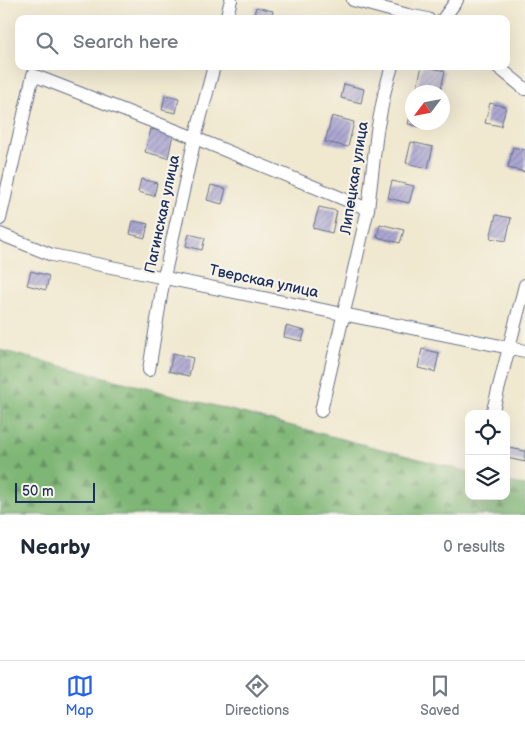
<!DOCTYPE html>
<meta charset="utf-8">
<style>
body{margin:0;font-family:"Balsamiq Sans",sans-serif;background:#f2f2f3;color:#1f2937}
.controls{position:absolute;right:15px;bottom:15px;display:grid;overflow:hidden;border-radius:10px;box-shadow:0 5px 20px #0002}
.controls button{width:45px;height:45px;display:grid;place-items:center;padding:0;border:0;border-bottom:1px solid #e0e1e3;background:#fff;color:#1f2937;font:25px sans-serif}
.compass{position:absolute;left:405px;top:85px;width:45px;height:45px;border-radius:50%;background:#fff;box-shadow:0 5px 20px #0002;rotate:238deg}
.scale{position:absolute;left:15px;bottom:12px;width:80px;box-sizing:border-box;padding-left:5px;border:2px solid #1b2f5e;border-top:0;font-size:14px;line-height:18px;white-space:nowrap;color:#1b2f5e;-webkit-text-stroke:4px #f7f3e8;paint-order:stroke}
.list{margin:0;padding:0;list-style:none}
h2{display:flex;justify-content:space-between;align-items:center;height:65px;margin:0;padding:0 20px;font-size:21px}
h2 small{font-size:16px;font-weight:400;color:#747a83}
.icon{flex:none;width:28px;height:28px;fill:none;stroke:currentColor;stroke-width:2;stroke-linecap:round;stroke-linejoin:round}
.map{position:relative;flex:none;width:525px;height:515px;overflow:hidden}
.search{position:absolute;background:#fff;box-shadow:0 5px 20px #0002;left:15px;right:15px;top:15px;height:55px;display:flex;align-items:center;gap:12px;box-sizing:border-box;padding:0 18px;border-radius:10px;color:#747a83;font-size:19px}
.sheet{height:145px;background:#fff}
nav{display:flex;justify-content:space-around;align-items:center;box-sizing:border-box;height:70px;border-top:1px solid #e0e1e3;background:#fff;font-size:14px;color:#747a83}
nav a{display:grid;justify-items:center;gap:2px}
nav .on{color:#2563eb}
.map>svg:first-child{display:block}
.forest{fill:url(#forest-firs);stroke:#4c7269}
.building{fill:url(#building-hatch)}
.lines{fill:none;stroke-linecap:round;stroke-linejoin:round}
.minor-casing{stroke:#667086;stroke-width:14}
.minor{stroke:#fff;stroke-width:12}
.labels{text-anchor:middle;stroke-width:4.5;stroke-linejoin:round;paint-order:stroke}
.street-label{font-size:15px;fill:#1b2f5e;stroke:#f7f3e8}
</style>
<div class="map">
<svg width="525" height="515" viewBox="0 0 525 515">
<defs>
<pattern id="forest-firs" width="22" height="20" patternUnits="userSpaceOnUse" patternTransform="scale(1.25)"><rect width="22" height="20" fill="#7eb674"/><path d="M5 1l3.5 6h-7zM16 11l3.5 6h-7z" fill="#669462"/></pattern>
<pattern id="building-hatch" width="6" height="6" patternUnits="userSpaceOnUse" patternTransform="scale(1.25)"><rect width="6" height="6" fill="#ada8d2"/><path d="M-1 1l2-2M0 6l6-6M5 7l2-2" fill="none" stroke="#8c89ae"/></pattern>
</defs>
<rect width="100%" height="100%" fill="#f7f3e8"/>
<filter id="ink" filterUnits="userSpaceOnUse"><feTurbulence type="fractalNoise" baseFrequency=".02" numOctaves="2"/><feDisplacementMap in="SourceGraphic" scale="10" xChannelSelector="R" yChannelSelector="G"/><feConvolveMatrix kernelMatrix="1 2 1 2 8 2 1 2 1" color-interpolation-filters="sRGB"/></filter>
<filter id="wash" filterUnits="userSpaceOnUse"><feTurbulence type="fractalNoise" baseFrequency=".0096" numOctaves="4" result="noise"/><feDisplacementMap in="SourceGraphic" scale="20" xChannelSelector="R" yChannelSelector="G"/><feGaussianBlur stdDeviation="1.12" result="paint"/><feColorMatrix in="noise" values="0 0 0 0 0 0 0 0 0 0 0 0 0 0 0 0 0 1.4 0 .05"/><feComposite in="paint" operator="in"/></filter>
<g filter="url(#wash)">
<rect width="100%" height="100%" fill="#f0e8cf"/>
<path class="forest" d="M 0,350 L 469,472 L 469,496 L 506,496 L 506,481 L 525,486 L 525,515 L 0,515 Z"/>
<g id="blocks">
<path class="building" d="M 256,7 L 273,11 L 271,19 L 253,19 Z
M 422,66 L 445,71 L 440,92 L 417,87 Z
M 344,84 L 364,89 L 361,103 L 341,98 Z
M 165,95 L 179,98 L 176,113 L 162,110 Z
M 490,103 L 506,107 L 501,126 L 485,123 Z
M 412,108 L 412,122 L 422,122 L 421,127 L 408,124 Z
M 332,116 L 354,122 L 348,147 L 325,142 Z
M 151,129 L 173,134 L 168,158 L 145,152 Z
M 411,142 L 433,147 L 428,168 L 406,163 Z
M 513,147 L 525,150 L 525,172 L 508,168 Z
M 141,179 L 157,183 L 154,196 L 138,192 Z
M 392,181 L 414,186 L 409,203 L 388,198 Z
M 211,185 L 226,189 L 222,204 L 207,200 Z
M 319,207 L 337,211 L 332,233 L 313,228 Z
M 496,215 L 511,218 L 506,241 L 490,238 Z
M 133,221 L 148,224 L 145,238 L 130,234 Z
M 380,224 L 404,230 L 400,243 L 377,237 Z
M 189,234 L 205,238 L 202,250 L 186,246 Z
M 31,271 L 49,276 L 46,290 L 27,285 Z
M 286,326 L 305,331 L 302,341 L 284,337 Z
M 422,349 L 439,353 L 435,372 L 418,368 Z
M 173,353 L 193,358 L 189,376 L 169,371 Z
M 509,448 L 525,451 L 525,462 L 507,458 Z"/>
</g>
</g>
<g filter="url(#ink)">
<use href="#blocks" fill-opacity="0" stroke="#667086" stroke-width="1"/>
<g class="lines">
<defs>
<path id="minor" d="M 353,0 L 408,15 L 428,19
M 226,19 L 231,0
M 443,19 L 457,0
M 497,66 L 525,89
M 0,219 L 33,75 L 195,138 L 368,209
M 0,234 L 52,255 L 525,351
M 149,370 L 164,277 L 195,138 L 214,66
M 321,411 L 368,209 L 377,131 L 385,90 L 392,66
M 492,414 L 525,285"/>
</defs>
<use href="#minor" class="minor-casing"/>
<use href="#minor" class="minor"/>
</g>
</g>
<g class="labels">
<g class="street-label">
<text transform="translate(354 178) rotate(-81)" y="5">Липецкая улица</text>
<text transform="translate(162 214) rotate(-78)" y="5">Пагинская улица</text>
<text transform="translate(264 281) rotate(12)" y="5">Тверская улица</text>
</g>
</g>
</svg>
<div class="controls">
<button><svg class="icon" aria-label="locate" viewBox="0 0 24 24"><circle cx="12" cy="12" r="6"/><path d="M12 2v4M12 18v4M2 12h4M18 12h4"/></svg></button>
<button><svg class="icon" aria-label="layers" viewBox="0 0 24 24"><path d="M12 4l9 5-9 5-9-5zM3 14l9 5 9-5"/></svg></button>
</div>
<svg class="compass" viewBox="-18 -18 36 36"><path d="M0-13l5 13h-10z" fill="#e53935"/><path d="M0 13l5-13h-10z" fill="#747a83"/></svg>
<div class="scale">50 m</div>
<div class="search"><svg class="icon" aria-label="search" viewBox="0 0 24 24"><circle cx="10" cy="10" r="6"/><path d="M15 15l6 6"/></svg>Search here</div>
</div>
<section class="sheet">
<h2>Nearby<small>0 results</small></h2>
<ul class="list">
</ul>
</section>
<nav>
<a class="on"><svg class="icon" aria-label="map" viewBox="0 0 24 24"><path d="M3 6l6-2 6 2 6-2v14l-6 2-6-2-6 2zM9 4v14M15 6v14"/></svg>Map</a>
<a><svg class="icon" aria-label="directions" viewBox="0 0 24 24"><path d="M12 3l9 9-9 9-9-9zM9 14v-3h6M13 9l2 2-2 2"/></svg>Directions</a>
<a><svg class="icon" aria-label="saved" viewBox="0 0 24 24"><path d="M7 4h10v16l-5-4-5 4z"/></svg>Saved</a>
</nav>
